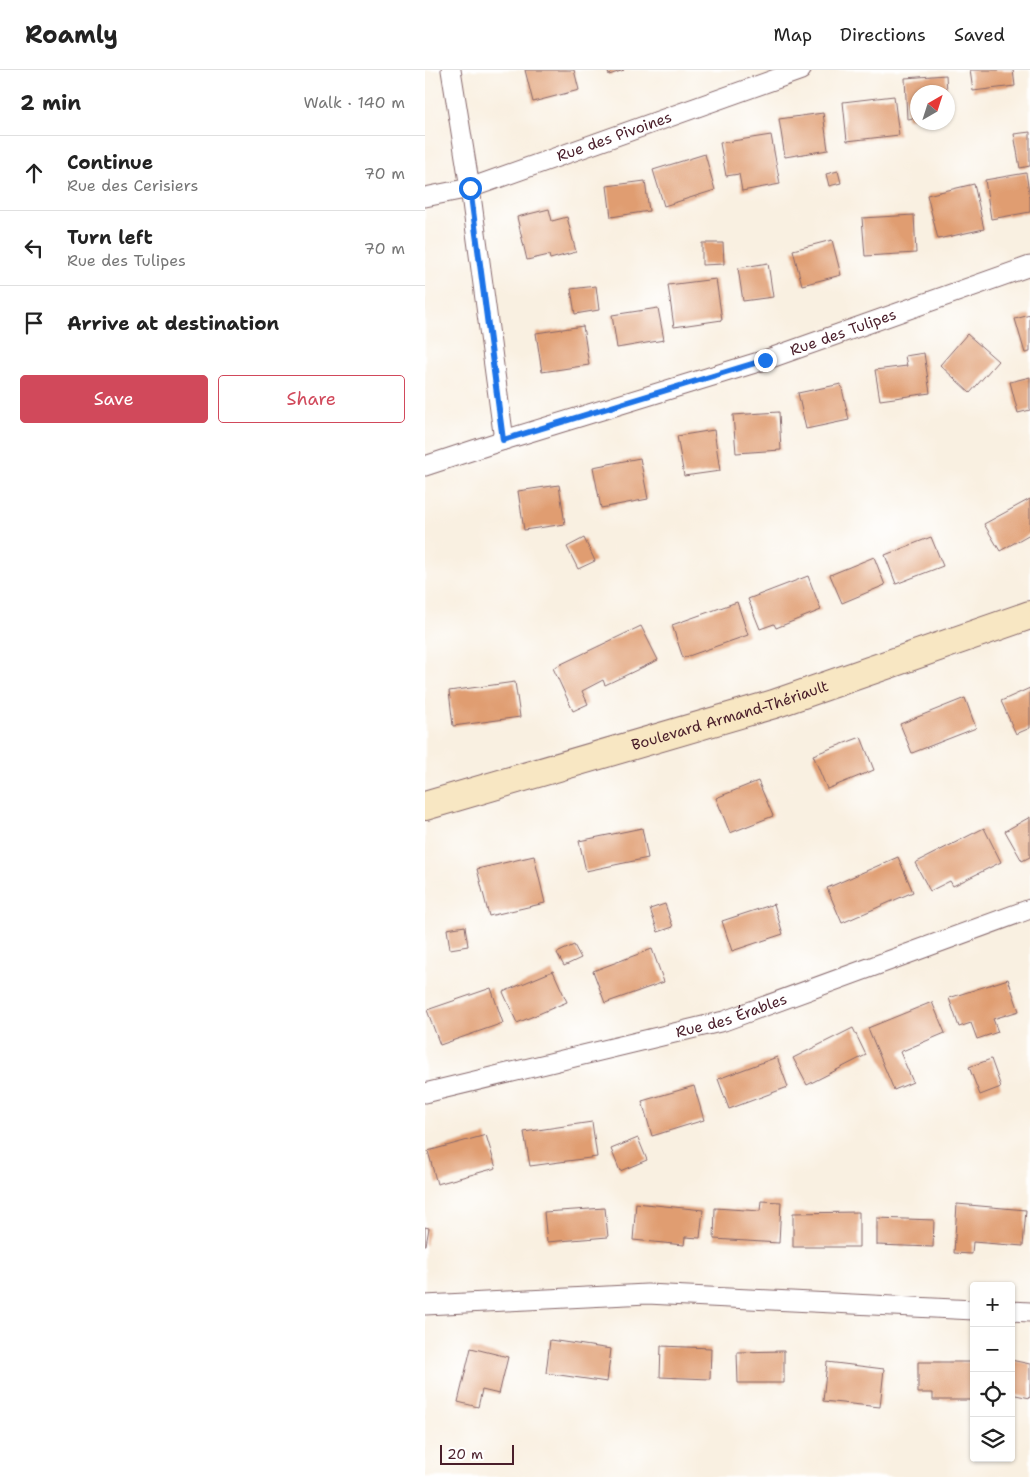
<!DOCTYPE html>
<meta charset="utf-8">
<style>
body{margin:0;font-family:"Shantell Sans",sans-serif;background:#f6f6f6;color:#222}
.controls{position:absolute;right:15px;bottom:15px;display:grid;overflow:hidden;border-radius:5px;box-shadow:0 1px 4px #0004}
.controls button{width:45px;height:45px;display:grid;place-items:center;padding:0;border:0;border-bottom:1px solid #e0e0e0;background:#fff;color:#222;font:25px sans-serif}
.compass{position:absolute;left:485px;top:15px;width:45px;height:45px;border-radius:50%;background:#fff;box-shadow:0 1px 4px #0004;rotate:39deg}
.scale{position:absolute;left:15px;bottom:12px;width:74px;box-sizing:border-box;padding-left:5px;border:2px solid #4a1f2b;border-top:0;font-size:14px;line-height:18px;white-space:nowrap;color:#4a1f2b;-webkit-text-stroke:4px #fff;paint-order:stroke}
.stop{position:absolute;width:15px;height:15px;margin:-11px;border:4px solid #1a73e8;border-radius:50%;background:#fff}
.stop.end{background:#1a73e8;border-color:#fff;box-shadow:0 1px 5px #0008}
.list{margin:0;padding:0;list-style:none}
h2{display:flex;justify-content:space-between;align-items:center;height:65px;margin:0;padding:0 20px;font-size:21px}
h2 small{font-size:16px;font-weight:400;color:#767676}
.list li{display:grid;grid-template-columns:32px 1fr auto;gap:15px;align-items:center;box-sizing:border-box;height:75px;padding:0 20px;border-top:1px solid #e0e0e0}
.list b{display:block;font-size:19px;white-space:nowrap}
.list p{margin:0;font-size:16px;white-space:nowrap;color:#767676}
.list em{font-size:16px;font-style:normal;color:#767676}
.actions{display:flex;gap:10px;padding:15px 20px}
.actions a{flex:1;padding:11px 0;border:1px solid #d1495b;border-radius:5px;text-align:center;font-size:18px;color:#d1495b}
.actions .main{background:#d1495b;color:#fff}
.icon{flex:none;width:28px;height:28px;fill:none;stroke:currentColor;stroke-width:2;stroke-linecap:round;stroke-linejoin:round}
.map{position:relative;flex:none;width:605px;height:1407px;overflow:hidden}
header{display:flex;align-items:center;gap:30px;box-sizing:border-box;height:70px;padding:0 25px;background:#fff;border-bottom:1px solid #e0e0e0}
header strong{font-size:24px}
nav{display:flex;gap:28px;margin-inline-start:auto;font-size:18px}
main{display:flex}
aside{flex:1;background:#fff}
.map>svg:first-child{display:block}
.building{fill:#e09d71}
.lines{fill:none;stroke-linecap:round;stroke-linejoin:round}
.street-casing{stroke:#87686b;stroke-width:21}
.secondary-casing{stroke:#87686b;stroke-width:30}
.street{stroke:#fff;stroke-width:19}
.secondary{stroke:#f8e7c3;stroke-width:28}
.route{stroke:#1a73e8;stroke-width:6}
.labels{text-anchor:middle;stroke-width:4.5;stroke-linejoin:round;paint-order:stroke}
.street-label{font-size:15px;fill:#4a1f2b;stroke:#fff}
</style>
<header>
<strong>Roamly</strong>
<nav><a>Map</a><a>Directions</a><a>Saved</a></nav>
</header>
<main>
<aside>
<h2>2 min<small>Walk · 140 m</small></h2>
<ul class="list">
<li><svg class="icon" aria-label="ahead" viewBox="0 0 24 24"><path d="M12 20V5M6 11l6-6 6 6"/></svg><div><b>Continue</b><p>Rue des Cerisiers</p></div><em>70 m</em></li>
<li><svg class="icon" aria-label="left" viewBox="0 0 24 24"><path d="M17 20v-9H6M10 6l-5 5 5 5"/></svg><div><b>Turn left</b><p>Rue des Tulipes</p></div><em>70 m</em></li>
<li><svg class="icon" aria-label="arrive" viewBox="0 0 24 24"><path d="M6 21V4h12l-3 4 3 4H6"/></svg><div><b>Arrive at destination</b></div></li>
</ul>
<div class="actions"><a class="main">Save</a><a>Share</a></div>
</aside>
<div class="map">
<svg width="605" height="1407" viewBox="0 0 605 1407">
<rect width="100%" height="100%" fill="#fff"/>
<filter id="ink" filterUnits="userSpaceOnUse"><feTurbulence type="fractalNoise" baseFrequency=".02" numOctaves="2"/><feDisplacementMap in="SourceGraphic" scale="10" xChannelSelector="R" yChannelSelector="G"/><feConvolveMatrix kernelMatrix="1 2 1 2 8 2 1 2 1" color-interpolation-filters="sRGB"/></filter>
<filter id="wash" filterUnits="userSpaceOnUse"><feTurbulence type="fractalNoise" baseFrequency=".0096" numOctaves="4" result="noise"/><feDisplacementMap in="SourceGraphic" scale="20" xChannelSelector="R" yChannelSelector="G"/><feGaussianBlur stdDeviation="1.12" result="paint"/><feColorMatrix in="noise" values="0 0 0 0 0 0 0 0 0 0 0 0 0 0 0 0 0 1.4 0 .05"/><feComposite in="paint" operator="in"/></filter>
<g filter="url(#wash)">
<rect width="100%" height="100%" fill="#f9f0e1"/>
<g id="blocks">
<path class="building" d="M 100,0 L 149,0 L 154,20 L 108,32 Z
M 182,0 L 199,0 L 184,5 Z
M 545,0 L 588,0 L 590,16 L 548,21 Z
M 521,5 L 522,22 L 492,22 L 492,48 L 482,49 L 480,8 Z
M 469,26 L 474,65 L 422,71 L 418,32 Z
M 398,43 L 403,80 L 360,87 L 354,49 Z
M 605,62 L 605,96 L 595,98 L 589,64 Z
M 346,65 L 355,114 L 317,121 L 314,104 L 301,106 L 295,73 Z
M 280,84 L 290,120 L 239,136 L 228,100 Z
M 413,101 L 416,113 L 404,116 L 401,104 Z
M 601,103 L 605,127 L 605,142 L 566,149 L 560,110 Z
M 220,111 L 224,141 L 186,147 L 182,116 Z
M 549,114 L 559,159 L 513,169 L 502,125 Z
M 124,139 L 127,151 L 142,147 L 151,182 L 125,189 L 124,185 L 102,190 L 92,147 Z
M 489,145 L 491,183 L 440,186 L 437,148 Z
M 407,170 L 416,205 L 377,215 L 368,180 Z
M 277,173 L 298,173 L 299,194 L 277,195 Z
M 343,193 L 348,227 L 318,231 L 313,198 Z
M 291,209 L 297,250 L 249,257 L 243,215 Z
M 171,216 L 174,240 L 150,244 L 146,219 Z
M 233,238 L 239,270 L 192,278 L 187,245 Z
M 605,245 L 605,282 L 600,283 L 590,249 Z
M 158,256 L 164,295 L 117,302 L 111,263 Z
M 542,264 L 573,291 L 545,323 L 515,295 Z
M 499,283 L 505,323 L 455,330 L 450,300 L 482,296 L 480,286 Z
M 605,307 L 605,340 L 593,343 L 585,312 Z
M 416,314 L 424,350 L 381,359 L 373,323 Z
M 354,342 L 356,380 L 311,383 L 308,345 Z
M 289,360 L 295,401 L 259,406 L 252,366 Z
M 215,388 L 223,429 L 176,438 L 168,397 Z
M 134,415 L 140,454 L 99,460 L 93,421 Z
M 605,429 L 605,464 L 575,481 L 559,454 Z
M 506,467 L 518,496 L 471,514 L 460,485 Z
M 159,468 L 170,491 L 153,499 L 142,477 Z
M 449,487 L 460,515 L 417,533 L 405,505 Z
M 383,506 L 396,540 L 351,558 L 349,554 L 335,559 L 323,529 Z
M 312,532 L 323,565 L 258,588 L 247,555 Z
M 216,556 L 233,590 L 180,615 L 178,610 L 157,621 L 163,634 L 148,641 L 128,598 Z
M 90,612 L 95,647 L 28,656 L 24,621 Z
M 605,618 L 605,658 L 591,664 L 576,631 Z
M 540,628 L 551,658 L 487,683 L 475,654 Z
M 436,667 L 449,700 L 402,719 L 388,685 Z
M 333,711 L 348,746 L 305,763 L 291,728 Z
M 605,747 L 605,787 L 597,791 L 580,761 Z
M 217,758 L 223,788 L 161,801 L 154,771 Z
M 559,758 L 576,792 L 528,816 L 525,811 L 505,821 L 490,793 Z
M 109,786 L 120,833 L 64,846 L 52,799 Z
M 473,787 L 488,822 L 417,853 L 402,818 Z
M 240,834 L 248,857 L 233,862 L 225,839 Z
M 349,834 L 358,864 L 307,881 L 297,851 Z
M 40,856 L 43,876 L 25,879 L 22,859 Z
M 149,875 L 156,888 L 139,896 L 132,883 Z
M 227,879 L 239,912 L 180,933 L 168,901 Z
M 128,901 L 142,932 L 92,953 L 78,922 Z
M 583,909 L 594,941 L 568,949 L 573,962 L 552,969 L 546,953 L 534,957 L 524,928 Z
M 66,918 L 78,953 L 15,975 L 2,940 Z
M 507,932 L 520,963 L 475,982 L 488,1012 L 469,1020 L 443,958 Z
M 428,958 L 441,985 L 382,1015 L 368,988 Z
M 352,987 L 363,1017 L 304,1039 L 293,1009 Z
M 566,989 L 576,1017 L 555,1025 L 544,997 Z
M 269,1016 L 279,1050 L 227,1066 L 217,1031 Z
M 167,1052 L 172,1087 L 105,1096 L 99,1062 Z
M 61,1065 L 71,1098 L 12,1114 L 3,1081 Z
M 213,1068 L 222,1090 L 195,1101 L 186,1079 Z
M 336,1131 L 356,1132 L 354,1173 L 289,1169 L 290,1138 L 335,1141 Z
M 211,1133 L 278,1140 L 275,1168 L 260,1167 L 259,1175 L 208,1170 Z
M 532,1134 L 601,1140 L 598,1176 L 548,1172 L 547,1184 L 529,1183 Z
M 180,1138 L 183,1167 L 122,1172 L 119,1142 Z
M 434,1142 L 434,1177 L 368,1177 L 368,1143 Z
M 452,1148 L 509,1150 L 508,1177 L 452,1175 Z
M 0,1157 L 4,1158 L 1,1175 L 0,1175 Z
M 125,1270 L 186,1279 L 182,1312 L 121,1303 Z
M 236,1276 L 286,1278 L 285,1309 L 235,1307 Z
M 46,1278 L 83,1287 L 74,1324 L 57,1320 L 53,1337 L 33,1332 Z
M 359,1281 L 359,1313 L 313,1313 L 312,1282 Z
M 586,1290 L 605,1294 L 605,1328 L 586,1324 Z
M 402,1292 L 459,1299 L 455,1337 L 398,1331 Z
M 493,1292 L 549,1292 L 549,1330 L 508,1330 L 508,1323 L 493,1323 Z"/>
</g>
</g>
<g filter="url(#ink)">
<use href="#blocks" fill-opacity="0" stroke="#87686b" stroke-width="1"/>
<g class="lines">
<defs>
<g id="street">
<path d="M 26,0 L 45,118 L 79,370"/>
<path id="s1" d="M 0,127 L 45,118 L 376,0"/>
<path id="s2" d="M 0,396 L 79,370 L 340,290 L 605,196"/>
<path id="s3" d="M 0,1023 L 299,951 L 605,839"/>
<path d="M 0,1235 L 222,1224 L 549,1240"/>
<path d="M 586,1241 L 605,1242"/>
</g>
<g id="secondary">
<path id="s4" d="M 0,736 L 349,634 L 605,545"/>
</g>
</defs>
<use href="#street" class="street-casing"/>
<use href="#secondary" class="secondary-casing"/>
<use href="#street" class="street"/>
<use href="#secondary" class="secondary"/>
</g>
</g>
<g class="lines" filter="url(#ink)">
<path class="route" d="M 45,118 L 78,370 L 340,290"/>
</g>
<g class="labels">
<g class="street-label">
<text dy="5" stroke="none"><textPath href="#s1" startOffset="199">Rue des Pivoines</textPath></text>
<text dy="5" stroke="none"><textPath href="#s2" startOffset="439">Rue des Tulipes</textPath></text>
<text dy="5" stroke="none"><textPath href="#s4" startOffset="318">Boulevard Armand-Thériault</textPath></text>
<text dy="5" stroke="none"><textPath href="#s3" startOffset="316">Rue des Érables</textPath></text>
</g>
</g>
</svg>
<div class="controls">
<button>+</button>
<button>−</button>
<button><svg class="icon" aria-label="locate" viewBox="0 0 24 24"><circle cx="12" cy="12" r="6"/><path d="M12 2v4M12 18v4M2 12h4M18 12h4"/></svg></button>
<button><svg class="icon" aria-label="layers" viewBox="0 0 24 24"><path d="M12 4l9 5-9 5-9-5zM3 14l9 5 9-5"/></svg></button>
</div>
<svg class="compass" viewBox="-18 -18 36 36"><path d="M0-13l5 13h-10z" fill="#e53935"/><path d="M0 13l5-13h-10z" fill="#767676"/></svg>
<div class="scale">20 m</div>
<div class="stop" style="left:45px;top:118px"></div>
<div class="stop end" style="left:340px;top:290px"></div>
</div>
</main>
